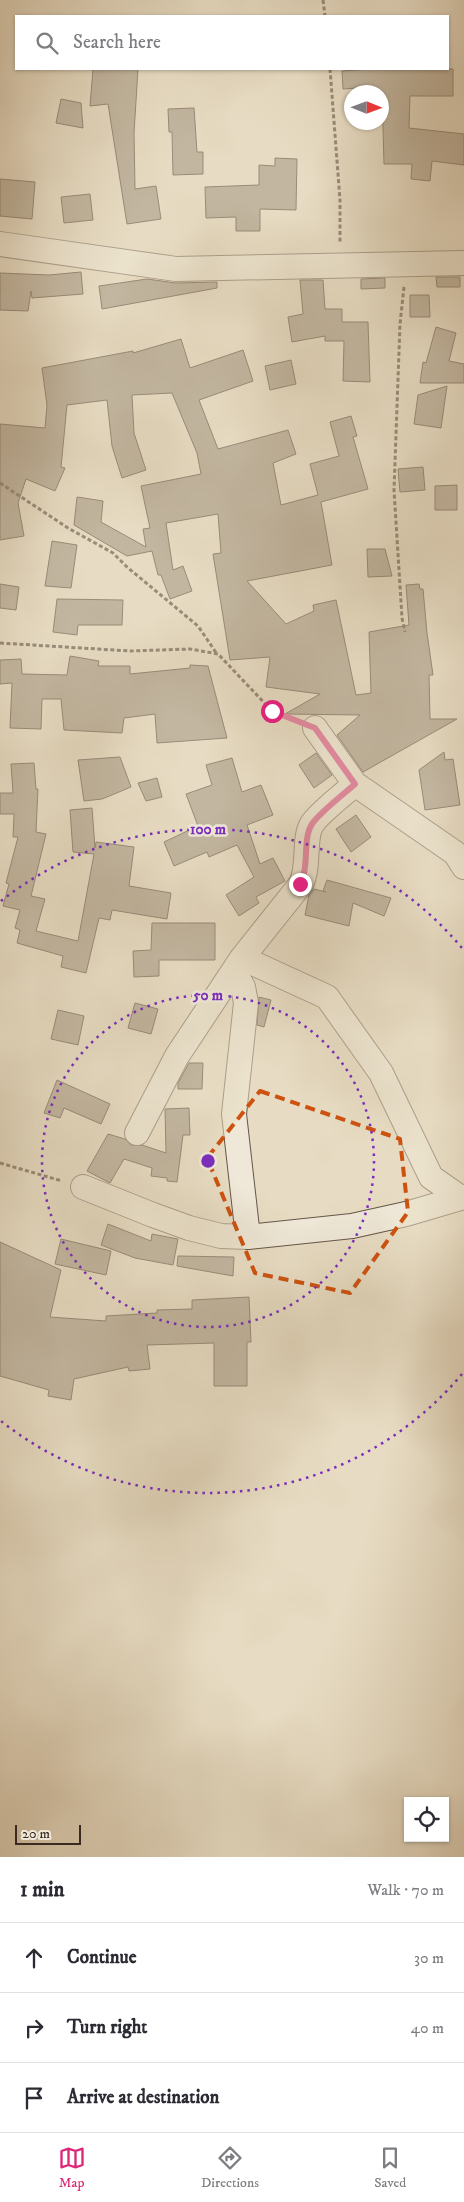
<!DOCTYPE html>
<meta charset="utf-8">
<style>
body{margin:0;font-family:"IM FELL DW Pica",serif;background:#f7f7f7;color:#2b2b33}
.controls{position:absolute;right:15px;bottom:15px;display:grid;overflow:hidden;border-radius:0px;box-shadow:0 1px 4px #0004}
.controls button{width:45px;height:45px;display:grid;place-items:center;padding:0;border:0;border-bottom:1px solid #e1e1e2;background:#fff;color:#2b2b33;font:25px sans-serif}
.compass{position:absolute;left:344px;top:85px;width:45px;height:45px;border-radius:50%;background:#fff;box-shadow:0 1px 4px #0004;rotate:91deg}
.scale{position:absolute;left:15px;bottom:12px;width:66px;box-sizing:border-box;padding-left:5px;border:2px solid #3a2a20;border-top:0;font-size:14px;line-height:18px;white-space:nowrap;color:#3a2a20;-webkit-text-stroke:4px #efe8d8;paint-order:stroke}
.stop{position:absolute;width:15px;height:15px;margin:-11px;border:4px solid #db2777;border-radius:50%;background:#fff}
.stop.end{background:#db2777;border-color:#fff;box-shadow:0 1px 5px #0008}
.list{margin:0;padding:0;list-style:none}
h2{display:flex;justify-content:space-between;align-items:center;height:65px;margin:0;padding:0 20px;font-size:21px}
h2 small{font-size:16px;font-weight:400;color:#7c7c81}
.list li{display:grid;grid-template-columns:32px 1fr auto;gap:15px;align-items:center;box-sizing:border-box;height:70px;padding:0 20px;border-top:1px solid #e1e1e2}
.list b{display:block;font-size:19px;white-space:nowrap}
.list em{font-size:16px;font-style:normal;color:#7c7c81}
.icon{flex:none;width:28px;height:28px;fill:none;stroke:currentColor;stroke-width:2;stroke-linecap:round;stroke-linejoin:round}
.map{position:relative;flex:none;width:464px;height:1857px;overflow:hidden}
.search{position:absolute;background:#fff;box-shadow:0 1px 4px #0004;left:15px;right:15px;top:15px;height:55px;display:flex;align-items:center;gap:12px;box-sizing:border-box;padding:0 18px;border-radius:0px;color:#7c7c81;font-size:19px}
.sheet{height:275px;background:#fff}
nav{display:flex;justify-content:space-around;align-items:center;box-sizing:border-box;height:70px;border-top:1px solid #e1e1e2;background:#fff;font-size:14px;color:#7c7c81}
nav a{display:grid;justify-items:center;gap:2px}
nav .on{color:#db2777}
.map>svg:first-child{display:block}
.building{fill:#948775;stroke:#3a2a20}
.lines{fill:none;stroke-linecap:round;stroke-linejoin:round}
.minor-casing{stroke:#655649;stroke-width:26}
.path{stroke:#3a2a20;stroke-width:3;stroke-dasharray:4 2.5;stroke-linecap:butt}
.minor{stroke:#efe8d8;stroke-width:24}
.route{stroke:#db2777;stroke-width:6}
.marked{fill:none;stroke:#ce520f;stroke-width:4;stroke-dasharray:10 6;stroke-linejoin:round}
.ring{fill:none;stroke:#7b2cbf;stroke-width:2.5;stroke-dasharray:2.5 5}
.centre{fill:#7b2cbf;stroke:#efe8d8;stroke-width:2.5}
.ring-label{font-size:15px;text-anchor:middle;font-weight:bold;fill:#7b2cbf;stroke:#efe8d8;stroke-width:5;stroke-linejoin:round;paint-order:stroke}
</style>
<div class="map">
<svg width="464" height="1857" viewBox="0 0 464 1857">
<rect width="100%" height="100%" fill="#e7dcc3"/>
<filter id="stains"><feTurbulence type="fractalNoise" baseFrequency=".004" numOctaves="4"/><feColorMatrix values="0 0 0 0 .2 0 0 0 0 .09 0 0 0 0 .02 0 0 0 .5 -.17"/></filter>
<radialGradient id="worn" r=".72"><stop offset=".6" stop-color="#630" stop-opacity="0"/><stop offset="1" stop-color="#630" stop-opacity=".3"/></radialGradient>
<path class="building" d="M 93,69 L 138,69 L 134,133 L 135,189 L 156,186 L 161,219 L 127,224 L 108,104 L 90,106 Z
M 370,69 L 453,69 L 453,96 L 410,96 L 409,128 L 464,134 L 464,165 L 432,161 L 430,181 L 411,179 L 412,164 L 384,164 L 382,92 L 374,92 L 373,87 L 343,89 L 342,71 Z
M 61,99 L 81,103 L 83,128 L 56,123 Z
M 194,108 L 197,152 L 203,152 L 203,174 L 173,175 L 172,132 L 169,132 L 168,109 Z
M 275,158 L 297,159 L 296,210 L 260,209 L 260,231 L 236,231 L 236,217 L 206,218 L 205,187 L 259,185 L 259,165 L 275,166 Z
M 0,179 L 35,182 L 32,219 L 0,216 Z
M 90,194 L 93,220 L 64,223 L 61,197 Z
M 81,272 L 83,294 L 32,298 L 31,291 L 28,311 L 0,310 L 0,273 L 49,275 Z
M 436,277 L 460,277 L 460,287 L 437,287 Z
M 385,278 L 385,288 L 361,289 L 361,279 Z
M 147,279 L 176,283 L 217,282 L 217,288 L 102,309 L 99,286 Z
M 300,280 L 323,280 L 325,309 L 342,309 L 342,322 L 368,322 L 370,382 L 343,381 L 344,341 L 325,341 L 325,336 L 292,342 L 288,317 L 303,314 Z
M 410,295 L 429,295 L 430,317 L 410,317 Z
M 436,327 L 456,333 L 449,361 L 464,364 L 464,383 L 420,383 L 423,362 L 426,363 Z
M 181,339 L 190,368 L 243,350 L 253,381 L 199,400 L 218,449 L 288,430 L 296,454 L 273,463 L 281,505 L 318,495 L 310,464 L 339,456 L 330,422 L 351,416 L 357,436 L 353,437 L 368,489 L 321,502 L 332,565 L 247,581 L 286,624 L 314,611 L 313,605 L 336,600 L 356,695 L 371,693 L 369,632 L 409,625 L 406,585 L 419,584 L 420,589 L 423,589 L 427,633 L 433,675 L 429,675 L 430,719 L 457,719 L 363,772 L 337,735 L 360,715 L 285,714 L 320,694 L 266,687 L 270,657 L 230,660 L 213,554 L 221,553 L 218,514 L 166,523 L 173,570 L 183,566 L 192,591 L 170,599 L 161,575 L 158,575 L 152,551 L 127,556 L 74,525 L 77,497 L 103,501 L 101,522 L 146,547 L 143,529 L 150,528 L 141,486 L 201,474 L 197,453 L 172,393 L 132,395 L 134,433 L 146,470 L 122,478 L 112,446 L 107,400 L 67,405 L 61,467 L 65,468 L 55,491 L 26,479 L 18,503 L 24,536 L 0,540 L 0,424 L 45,428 L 47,405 L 42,368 L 133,351 L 133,353 Z
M 291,360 L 296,384 L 270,390 L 265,366 Z
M 447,386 L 441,428 L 414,424 L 418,395 Z
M 423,467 L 425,490 L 400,492 L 398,469 Z
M 457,485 L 457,510 L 435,510 L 435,486 Z
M 52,541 L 77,545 L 71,588 L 45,586 Z
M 367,549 L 385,549 L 392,576 L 368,577 Z
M 0,584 L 19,587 L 16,610 L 0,608 Z
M 57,599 L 123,600 L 122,625 L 78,625 L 77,635 L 53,632 Z
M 70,656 L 99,661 L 98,666 L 130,666 L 130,674 L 190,668 L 190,665 L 208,666 L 227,738 L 157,743 L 155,714 L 124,718 L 122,733 L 64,730 L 61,699 L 42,699 L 41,729 L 10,728 L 12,683 L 0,684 L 0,660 L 21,659 L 22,674 L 67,675 Z
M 444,752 L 445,760 L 453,759 L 460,805 L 425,810 L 419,770 Z
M 316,753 L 332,775 L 314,788 L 299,765 Z
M 120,757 L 131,787 L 102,799 L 84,801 L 78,760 Z
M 232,758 L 242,792 L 261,785 L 273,815 L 247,825 L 260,864 L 273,858 L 285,881 L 256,897 L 259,903 L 239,916 L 226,895 L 254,877 L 237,845 L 209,857 L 207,852 L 174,866 L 164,842 L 198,826 L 186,794 L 212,785 L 206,765 Z
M 34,763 L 36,789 L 38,789 L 36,832 L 46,834 L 31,896 L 45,899 L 36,931 L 78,941 L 94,854 L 73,852 L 70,810 L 92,808 L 95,848 L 96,842 L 134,847 L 129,886 L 171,893 L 167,919 L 112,910 L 110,920 L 99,918 L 86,973 L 61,967 L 63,956 L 17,943 L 20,930 L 15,928 L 20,910 L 3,906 L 9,884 L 6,883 L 18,837 L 13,837 L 14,814 L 0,814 L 0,793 L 13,793 L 11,764 Z
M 157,778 L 162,797 L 146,801 L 138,783 Z
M 356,815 L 371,837 L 351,852 L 336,829 Z
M 327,880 L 391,898 L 384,916 L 353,903 L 349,926 L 305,915 L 309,895 L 314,889 L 326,892 L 323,891 Z
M 152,923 L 215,923 L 215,960 L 159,960 L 159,976 L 134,977 L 133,951 L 151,950 Z
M 259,997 L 271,1000 L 264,1027 L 257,1025 Z
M 135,1003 L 158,1009 L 151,1034 L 128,1028 Z
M 58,1010 L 84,1016 L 78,1045 L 51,1039 Z
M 189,1063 L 203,1063 L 202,1089 L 178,1089 L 178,1083 Z
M 57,1080 L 110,1104 L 101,1124 L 64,1108 L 60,1118 L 44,1113 Z
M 189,1108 L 190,1135 L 183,1135 L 177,1182 L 167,1181 L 167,1178 L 151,1176 L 152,1168 L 124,1159 L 110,1183 L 87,1171 L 108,1134 L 125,1139 L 131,1145 L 142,1145 L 166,1153 L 165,1109 Z
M 108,1224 L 151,1241 L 152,1234 L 178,1239 L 173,1265 L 135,1258 L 101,1245 Z
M 61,1239 L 111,1251 L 106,1275 L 55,1264 Z
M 0,1242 L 61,1270 L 50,1317 L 106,1321 L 106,1316 L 157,1313 L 157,1310 L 192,1309 L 192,1300 L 249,1297 L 251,1342 L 247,1342 L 247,1386 L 214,1386 L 214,1343 L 147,1345 L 150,1369 L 129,1371 L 128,1367 L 74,1379 L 71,1400 L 48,1396 L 49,1390 L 0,1376 Z
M 178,1256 L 234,1257 L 233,1276 L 177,1266 Z"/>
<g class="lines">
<defs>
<path id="minor" d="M 0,244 L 176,269 L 464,263
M 315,728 L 355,784 L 455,853 L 464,867
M 242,958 L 327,997 L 381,1073 L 431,1177 L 461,1198
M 234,971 L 243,987 L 246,1003 L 234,1114 L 248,1237
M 137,1133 L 177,1056 L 242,958 L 301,884 C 310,866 303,838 312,824 C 320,812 344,794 355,784
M 83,1187 L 153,1215 L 189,1228 L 221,1236 L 248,1237 L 352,1226 L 406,1214 L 464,1197"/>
</defs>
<use href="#minor" class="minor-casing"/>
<path class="path" d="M 323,0 L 325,16
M 330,69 L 340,200 L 340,243
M 404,287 L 400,324 L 394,490 L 402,618 L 405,632
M 0,483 L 68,528 L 113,553 L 127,567 L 198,626 L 217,654
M 0,643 L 130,651 L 190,649 L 218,654 L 272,711 L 295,720
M 0,1163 L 62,1181"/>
<use href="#minor" class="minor"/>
</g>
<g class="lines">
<path class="route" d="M 272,711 L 315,728 L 355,784 C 344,794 320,812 312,824 C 302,839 310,866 300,884"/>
</g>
<path d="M0 0H464V1857H0ZM 260,1091 L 400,1139 L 408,1212 L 350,1293 L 255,1273 L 207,1158 Z" fill="#e7dcc3" fill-opacity=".55" fill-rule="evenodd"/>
<path class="marked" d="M 260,1091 L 400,1139 L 408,1212 L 350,1293 L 255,1273 L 207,1158 Z"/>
<g class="ring">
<circle cx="208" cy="1161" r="166"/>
<path d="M462 1374A332 332 0 0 1 1 1421M1 901A332 332 0 0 1 462 948"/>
</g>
<circle cx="208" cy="1161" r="8" class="centre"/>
<g class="ring-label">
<text x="208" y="834">100 m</text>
<text x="208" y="1000">50 m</text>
</g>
<rect width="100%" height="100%" filter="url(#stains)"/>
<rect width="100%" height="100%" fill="url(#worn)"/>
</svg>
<div class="controls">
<button><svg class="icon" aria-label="locate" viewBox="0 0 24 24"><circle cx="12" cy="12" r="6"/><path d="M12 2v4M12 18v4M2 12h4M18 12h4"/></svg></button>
</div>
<svg class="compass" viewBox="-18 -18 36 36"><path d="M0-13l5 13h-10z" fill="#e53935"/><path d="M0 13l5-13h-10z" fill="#7c7c81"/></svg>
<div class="scale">20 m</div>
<div class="stop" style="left:272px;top:711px"></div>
<div class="stop end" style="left:300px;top:884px"></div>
<div class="search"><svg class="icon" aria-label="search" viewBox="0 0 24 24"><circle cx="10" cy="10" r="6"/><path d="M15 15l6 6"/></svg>Search here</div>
</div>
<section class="sheet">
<h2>1 min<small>Walk · 70 m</small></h2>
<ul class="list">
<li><svg class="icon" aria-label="ahead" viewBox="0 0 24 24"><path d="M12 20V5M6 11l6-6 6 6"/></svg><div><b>Continue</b></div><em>30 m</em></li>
<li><svg class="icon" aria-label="right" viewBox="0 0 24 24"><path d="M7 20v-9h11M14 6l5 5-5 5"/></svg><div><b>Turn right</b></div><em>40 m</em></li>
<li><svg class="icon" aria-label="arrive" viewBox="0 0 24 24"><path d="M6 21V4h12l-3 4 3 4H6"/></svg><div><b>Arrive at destination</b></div></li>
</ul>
</section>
<nav>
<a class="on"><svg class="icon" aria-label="map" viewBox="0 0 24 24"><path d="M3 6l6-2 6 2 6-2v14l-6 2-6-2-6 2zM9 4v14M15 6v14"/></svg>Map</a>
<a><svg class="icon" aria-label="directions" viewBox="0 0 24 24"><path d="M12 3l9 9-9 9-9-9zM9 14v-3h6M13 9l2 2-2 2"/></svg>Directions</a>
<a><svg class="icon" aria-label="saved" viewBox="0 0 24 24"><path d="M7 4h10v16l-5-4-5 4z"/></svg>Saved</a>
</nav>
